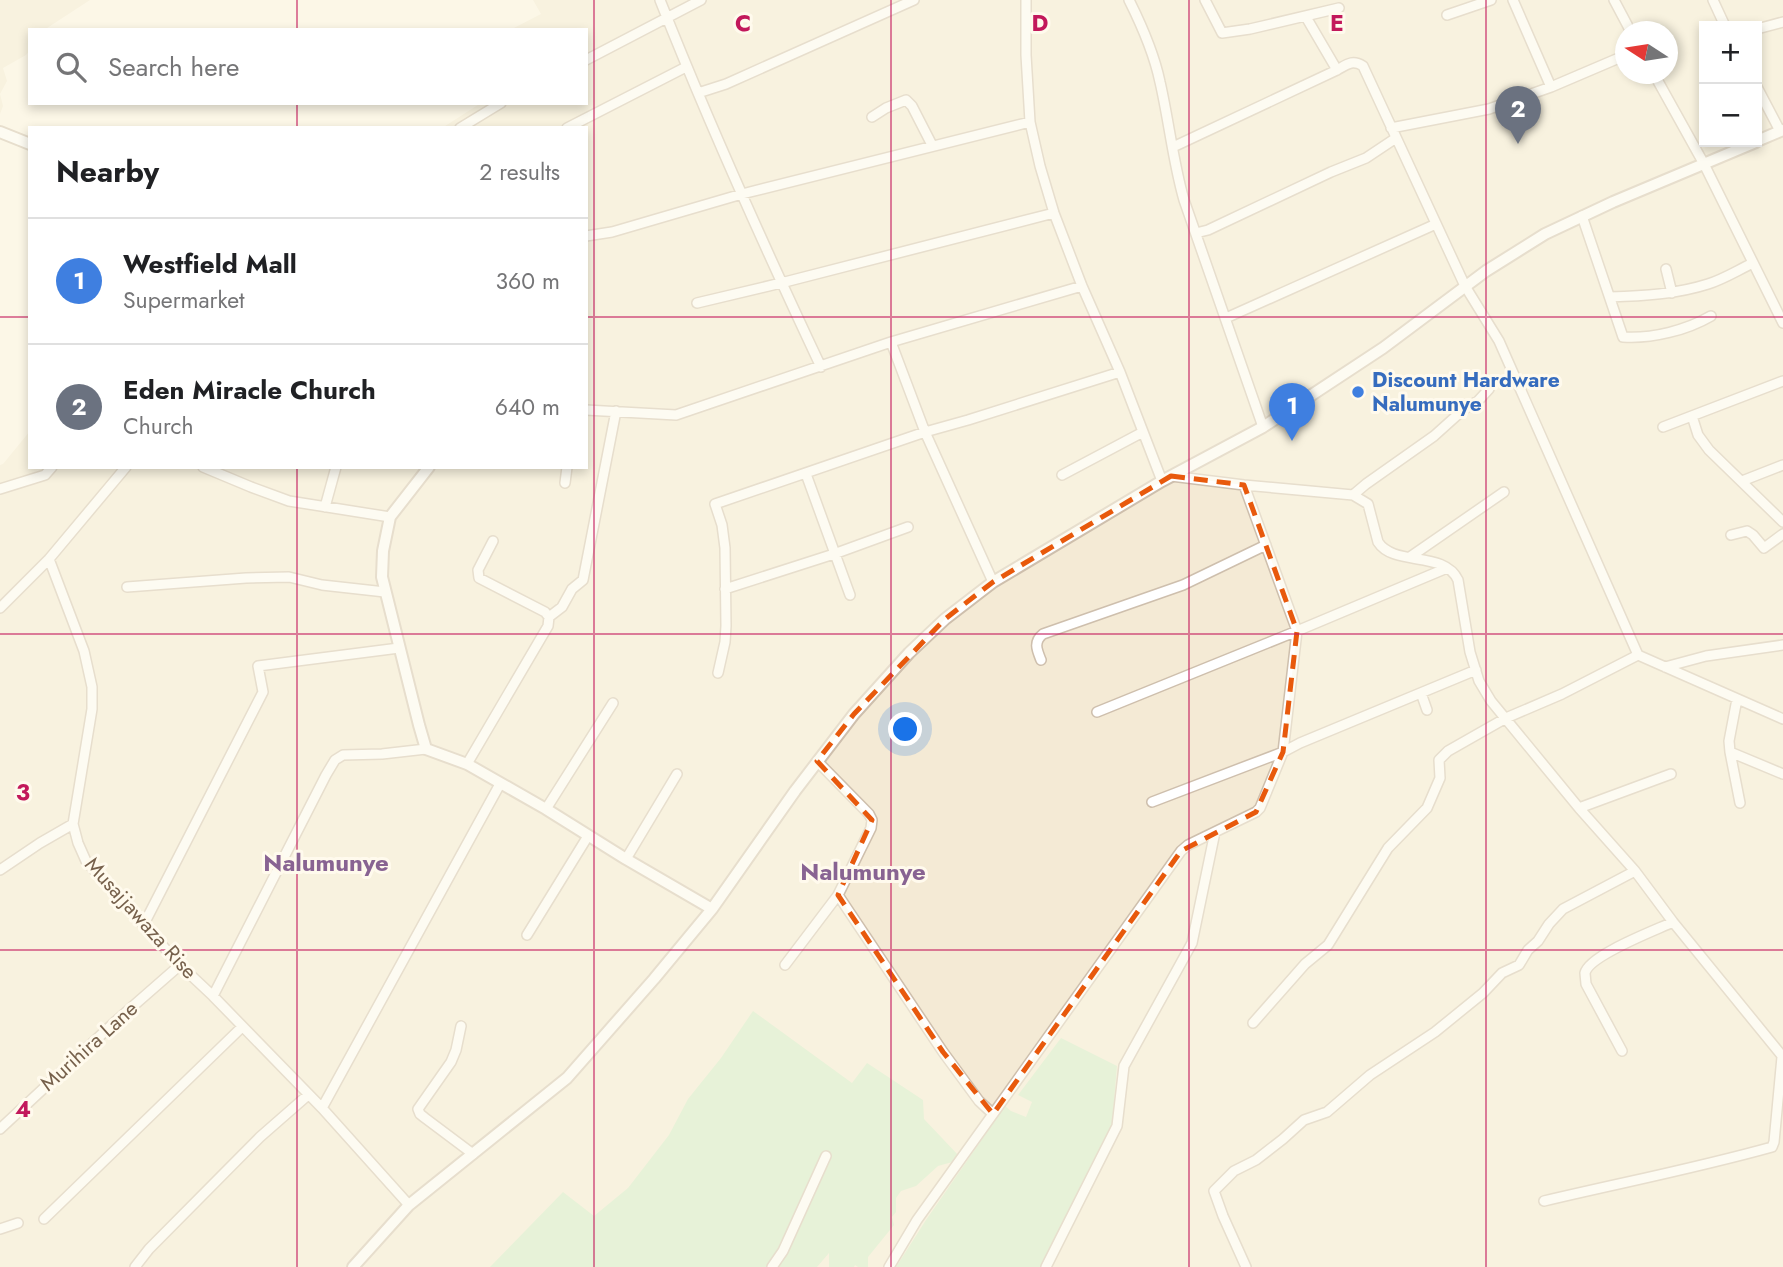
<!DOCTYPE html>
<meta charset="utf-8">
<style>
body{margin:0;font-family:Jost,sans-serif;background:#f2f2f2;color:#202124}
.controls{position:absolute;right:21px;top:21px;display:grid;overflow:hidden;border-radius:0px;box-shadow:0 4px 10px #0003}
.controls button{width:63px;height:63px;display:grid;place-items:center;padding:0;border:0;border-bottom:2px solid #e0e0e0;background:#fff;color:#202124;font:35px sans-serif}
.compass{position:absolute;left:1615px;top:21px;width:63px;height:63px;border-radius:50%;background:#fff;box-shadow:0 4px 10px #0003;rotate:282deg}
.you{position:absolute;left:906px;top:730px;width:24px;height:24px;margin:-18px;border:5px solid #fff;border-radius:50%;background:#1a73e8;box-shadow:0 0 0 10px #1a73e833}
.badge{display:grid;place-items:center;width:46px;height:46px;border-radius:50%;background:#b45309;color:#fff;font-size:23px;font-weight:700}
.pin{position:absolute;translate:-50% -58px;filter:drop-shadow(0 2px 4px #0008)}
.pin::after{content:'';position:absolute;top:37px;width:24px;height:21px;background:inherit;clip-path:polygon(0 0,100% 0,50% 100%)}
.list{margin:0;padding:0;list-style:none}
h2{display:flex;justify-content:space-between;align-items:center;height:91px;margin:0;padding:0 28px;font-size:30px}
h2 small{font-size:23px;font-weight:400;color:#757577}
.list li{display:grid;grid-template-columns:46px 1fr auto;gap:21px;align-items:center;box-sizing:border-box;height:126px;padding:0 28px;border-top:2px solid #e0e0e0}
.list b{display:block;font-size:26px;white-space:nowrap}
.list p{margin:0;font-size:23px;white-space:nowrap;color:#757577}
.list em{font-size:23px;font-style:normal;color:#757577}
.icon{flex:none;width:38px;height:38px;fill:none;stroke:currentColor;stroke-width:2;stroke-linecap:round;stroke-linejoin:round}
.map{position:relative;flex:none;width:1783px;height:1267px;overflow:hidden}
.search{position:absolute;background:#fff;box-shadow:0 4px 10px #0003;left:28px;top:28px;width:560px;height:77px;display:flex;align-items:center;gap:18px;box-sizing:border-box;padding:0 24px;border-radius:0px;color:#757577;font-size:26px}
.panel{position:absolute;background:#fff;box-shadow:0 4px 10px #0003;left:28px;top:126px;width:560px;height:343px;border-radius:0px}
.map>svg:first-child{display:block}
.residential{fill:#f4ead5;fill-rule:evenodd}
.green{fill:#cfeac5}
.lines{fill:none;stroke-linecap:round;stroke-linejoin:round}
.minor-casing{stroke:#cebfad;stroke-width:12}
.tertiary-casing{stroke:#cebfad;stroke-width:14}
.minor{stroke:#fff;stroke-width:9}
.tertiary{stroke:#fff;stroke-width:10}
.marked{fill:none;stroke:#e8590c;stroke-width:5;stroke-dasharray:14 9;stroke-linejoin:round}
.grid{fill:none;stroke:#c2185b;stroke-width:2;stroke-opacity:0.55}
.shop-dot{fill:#3f7fe0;stroke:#fffaed;stroke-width:2.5}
.labels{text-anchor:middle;stroke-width:6;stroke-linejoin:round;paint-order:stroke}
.shop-label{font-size:21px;font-weight:bold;fill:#366cbe;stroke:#fffaed;text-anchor:start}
.street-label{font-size:21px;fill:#76604b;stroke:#fffaed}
.quarter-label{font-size:24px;font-weight:bold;fill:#886392;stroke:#fffaed}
.grid-label{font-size:23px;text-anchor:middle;font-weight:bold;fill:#c2185b;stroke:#fffaed;stroke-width:6;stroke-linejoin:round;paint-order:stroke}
</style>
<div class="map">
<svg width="1783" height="1267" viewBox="0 0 1783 1267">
<rect width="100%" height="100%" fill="#fcf7e7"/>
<path class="residential" d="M 0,0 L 90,0 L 44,30 L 30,30 L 30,50 L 26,55 L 3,68 L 7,81 L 0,94 L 3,106 L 0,114 Z
M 533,0 L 1783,0 L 1783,1267 L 0,1267 L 0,465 L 3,464 L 30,431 L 30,467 L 586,467 L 586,128 L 442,128 L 481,103 L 586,103 L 586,30 L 510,30 L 541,14 ZM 1704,26 L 1757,26 L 1757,142 L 1704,142 ZM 1626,32 L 1668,32 L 1668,74 L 1626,74 Z"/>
<path class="green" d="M 753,1011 L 852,1083 L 867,1063 L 923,1100 L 924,1119 L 960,1157 L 956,1161 L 938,1166 L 916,1186 L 901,1191 L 896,1198 L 896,1212 L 892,1217 L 894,1225 L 868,1257 L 868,1267 L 858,1267 L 855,1265 L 854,1267 L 829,1267 L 829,1253 L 817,1267 L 490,1267 L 563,1192 L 594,1216 L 628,1188 L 669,1135 L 688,1099 L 721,1058 Z
M 1061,1038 L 1117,1066 L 1112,1125 L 1042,1267 L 896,1267 L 926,1220 L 1005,1106 L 1011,1111 L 1026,1117 L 1032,1102 L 1018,1095 Z"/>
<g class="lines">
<defs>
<path id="minor" d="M 660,0 C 709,124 764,246 821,367
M 1026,0 L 1026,55 L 1030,122 L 1040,166 L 1054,213 L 1082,286 L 1120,372 L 1162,481
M 1129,0 C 1142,26 1154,53 1160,82 C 1169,121 1173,162 1184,200 L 1263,427
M 1205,0 L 1222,33 L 1250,29 L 1339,8
M 1513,0 L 1551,87
M 1614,0 L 1631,32
M 1713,0 L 1725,26
M 1447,15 L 1491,0
M 1306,17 L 1337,70
M 1757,29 L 1783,22
M 586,60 L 701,0
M 1654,74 L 1704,164 L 1783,323
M 1757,87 L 1780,131
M 698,93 L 726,84 L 914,0
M 872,117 L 886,108 L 906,100 L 912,106 L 932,145
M 460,128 L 501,103
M 567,128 L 686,67
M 1391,128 L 1489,109 L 1551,87 L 1626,55
M 1173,147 L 1337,70 C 1346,65 1352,59 1363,66 L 1465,286 L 1499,341 L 1638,655 L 1783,719
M 1582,216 L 1623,337 C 1652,339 1687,330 1711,316
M 1196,233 L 1208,230 L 1331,172 L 1366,158 L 1396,138
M 586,236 L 612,232 L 742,194 L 1030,122
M 1666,269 L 1672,293
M 1610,297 C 1643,296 1677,294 1708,284 C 1724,279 1738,270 1753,263
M 697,303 L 781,283 L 1054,213
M 1226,318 L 1436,224
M 891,342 L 1082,286
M 586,410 L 676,415 L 891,342 L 925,432 L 993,582
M 1692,416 L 1698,435 L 1709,450 L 1783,522
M 1663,427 L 1783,381
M 203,467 L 251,487 L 289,501 L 390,517
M 806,474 L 850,595
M 1062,475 L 1143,432
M 1171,476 L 1244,485 L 1353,495 L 1368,504 L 1378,542 C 1394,567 1444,550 1458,580 L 1470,652 L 1479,681 L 1491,701 L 1579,808 L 1635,871 L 1673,922 L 1783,1057
M 1742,481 L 1783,465
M 565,483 L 567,467
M 0,489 L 45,475 L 52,467
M 1353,495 L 1366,484 L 1434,436 L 1464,409 L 1478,401 L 1489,389
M 325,507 L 336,467
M 1731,535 L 1747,531 L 1753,535 L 1764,548 L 1783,534
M 493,541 L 478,570 L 479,578 L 545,612 L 549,617
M 1410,557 L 1504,492
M 49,559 L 84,651 L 92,687 L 92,709 L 73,824 L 78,843 L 86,861 L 180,965 L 213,996 L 322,1108 L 409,1205
M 127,587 L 246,578 L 289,577 L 322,585 L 385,592
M 725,589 L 834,554 L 908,527
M 0,608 L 49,559 L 126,467
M 1041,660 C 1037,650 1033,642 1043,634 L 1183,585 L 1266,545
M 1665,667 L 1706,656 L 1783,645
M 718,673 L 725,642 L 726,626 L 725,548 L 722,525 L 715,504 L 925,432 L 968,420 L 1120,372
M 1421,693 L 1427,710
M 1737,699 L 1729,741 L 1730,752 L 1740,803
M 1097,712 L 1297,631 L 1447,568
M 1730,752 L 1783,774
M 467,764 L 548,626 L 549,617 L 562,607 L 572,589 L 583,580 L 616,411
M 1152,802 L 1283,752 L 1297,631 L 1244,485
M 1579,808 L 1671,774
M 546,809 L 613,703
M 626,859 L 677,774
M 0,870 L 40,843 L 73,824
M 838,895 L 943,1052 L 979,1101 L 993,1114 L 1181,851 L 1188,845 L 1256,812 L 1260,808 L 1283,752 L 1300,743 L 1476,670
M 144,924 L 263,692 L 258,666 L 399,648
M 527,935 L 588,836
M 785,965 L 838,895 L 871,828 L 872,820 L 869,814 L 817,761
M 213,996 L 326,775 L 335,760 L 343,755 L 382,754 L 426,749
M 1253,1023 L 1305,964 L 1328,945 L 1388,848 L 1427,808 L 1440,778 L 1439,760 L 1448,751 L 1506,718 L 1562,694 L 1638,655
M 461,1026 L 456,1050 L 451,1062 L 418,1109 L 420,1114 L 425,1118 L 473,1154
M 1622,1051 L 1586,984 C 1586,983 1585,974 1585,973 C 1589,955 1656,930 1673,922
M 322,1108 L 500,784
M 0,1129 L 116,1021 L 180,965
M 1544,1201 C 1620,1183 1697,1168 1772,1147 L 1774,1142 L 1782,1057
M 44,1219 L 242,1027
M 0,1229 L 18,1223
M 135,1267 L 149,1249 L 260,1137 L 308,1095
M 772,1267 L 783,1251 L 826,1156
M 889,1267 L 917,1220 L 993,1114
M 1046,1267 L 1117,1126 L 1124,1066 L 1192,943 L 1215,832
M 1246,1267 L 1223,1216 L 1214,1191 L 1234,1171 L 1256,1160 L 1283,1139 L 1304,1120 L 1327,1112 L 1370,1075 L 1435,1032 L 1483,993 L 1502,973 L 1519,965 L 1528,950 L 1538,941 L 1549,924 L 1563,909 L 1635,871"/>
<path id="tertiary" d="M 0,132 L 30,144
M 1757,141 L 1783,130
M 429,467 L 390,517 L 383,551 L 382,577 L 419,725 L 426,749 L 467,764 L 546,809 L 626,859 L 712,909
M 353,1267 L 409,1205 L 567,1078 L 654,979 L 712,909 L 795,791 L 854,714 L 909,653 L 945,619 L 993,582 L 1162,481 L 1263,427 L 1383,348 L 1486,271 L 1545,234 L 1613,202 L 1756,142"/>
</defs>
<use href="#minor" class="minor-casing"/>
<use href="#tertiary" class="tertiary-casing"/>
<use href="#minor" class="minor"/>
<use href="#tertiary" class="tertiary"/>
</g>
<path d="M0 0H1783V1267H0ZM 1171,476 L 1244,485 L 1297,631 L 1283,752 L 1256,812 L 1181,851 L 993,1114 L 943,1052 L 838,895 L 872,820 L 817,761 L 854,714 L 945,619 L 993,582 Z" fill="#fcf7e7" fill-opacity=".55" fill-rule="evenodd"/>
<path class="marked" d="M 1171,476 L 1244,485 L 1297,631 L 1283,752 L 1256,812 L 1181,851 L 993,1114 L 943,1052 L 838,895 L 872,820 L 817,761 L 854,714 L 945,619 L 993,582 Z"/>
<path class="grid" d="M 297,0 L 297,30M 594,0 L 594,1267M 891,0 L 891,1267M 1189,0 L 1189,1267M 1486,0 L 1486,1267M 297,103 L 297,128M 0,317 L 30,317M 586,317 L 1783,317M 297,467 L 297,1267M 0,634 L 1783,634M 0,950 L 1783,950"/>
<circle class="shop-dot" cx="1358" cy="392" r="7"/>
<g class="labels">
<g class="shop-label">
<text x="1372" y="387">Discount Hardware<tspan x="1372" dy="24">Nalumunye</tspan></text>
</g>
<g class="street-label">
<text transform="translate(141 918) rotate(48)" y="7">Musajjawaza Rise</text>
<text transform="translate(89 1046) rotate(-42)" y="7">Murihira Lane</text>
</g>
<g class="quarter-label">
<text x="326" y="871">Nalumunye</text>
<text x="863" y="880">Nalumunye</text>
</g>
</g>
<g class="grid-label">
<text x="743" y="31">C</text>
<text x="1040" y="31">D</text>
<text x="1337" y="31">E</text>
<text x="23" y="800">3</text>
<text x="23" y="1117">4</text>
</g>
</svg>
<div class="controls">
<button>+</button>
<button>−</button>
</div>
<svg class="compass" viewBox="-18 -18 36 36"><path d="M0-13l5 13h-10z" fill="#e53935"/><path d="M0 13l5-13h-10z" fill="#757577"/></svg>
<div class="you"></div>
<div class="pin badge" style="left:1292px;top:441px;background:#3f7fe0">1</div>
<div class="pin badge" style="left:1518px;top:144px;background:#6b7280">2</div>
<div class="search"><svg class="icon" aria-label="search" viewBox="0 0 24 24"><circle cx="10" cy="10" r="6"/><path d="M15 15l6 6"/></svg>Search here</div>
<section class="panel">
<h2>Nearby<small>2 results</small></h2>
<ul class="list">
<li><span class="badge" style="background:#3f7fe0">1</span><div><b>Westfield Mall</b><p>Supermarket</p></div><em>360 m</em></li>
<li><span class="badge" style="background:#6b7280">2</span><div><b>Eden Miracle Church</b><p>Church</p></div><em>640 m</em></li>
</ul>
</section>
</div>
